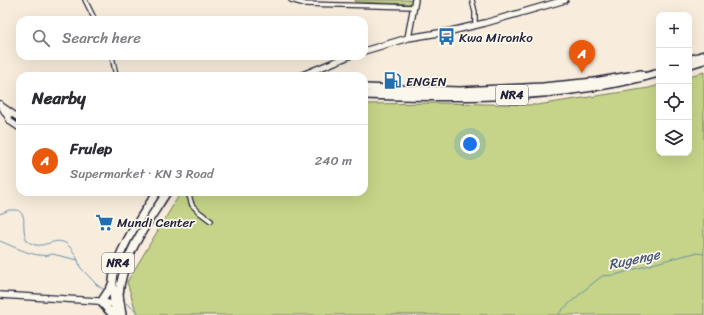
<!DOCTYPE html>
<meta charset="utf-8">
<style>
body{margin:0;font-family:Sriracha,sans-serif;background:#f2f2f3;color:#2b2b33}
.controls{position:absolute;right:12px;top:12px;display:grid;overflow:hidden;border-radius:8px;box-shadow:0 4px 16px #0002}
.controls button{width:36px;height:36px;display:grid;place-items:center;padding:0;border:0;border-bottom:1px solid #e1e1e2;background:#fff;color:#2b2b33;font:20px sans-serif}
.you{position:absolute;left:470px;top:144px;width:14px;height:14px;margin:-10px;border:3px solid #fff;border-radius:50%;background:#1a73e8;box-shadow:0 0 0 6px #1a73e833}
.badge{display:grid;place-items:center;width:26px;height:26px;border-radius:50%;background:#ea580c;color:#fff;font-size:13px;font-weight:700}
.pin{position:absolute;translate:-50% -33px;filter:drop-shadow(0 1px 2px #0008)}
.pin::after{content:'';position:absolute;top:21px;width:14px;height:12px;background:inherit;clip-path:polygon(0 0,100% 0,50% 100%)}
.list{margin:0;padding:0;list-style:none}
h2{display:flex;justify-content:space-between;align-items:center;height:52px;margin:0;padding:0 16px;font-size:17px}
h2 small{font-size:13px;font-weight:400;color:#7c7c81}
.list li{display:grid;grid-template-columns:26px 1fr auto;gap:12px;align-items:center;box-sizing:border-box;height:72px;padding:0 16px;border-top:1px solid #e1e1e2}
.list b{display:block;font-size:15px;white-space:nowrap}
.list p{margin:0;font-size:13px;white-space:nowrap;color:#7c7c81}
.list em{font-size:13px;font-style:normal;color:#7c7c81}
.icon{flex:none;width:22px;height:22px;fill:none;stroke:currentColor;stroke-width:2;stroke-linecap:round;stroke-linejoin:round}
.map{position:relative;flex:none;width:704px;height:315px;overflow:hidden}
.search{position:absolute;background:#fff;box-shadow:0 4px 16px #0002;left:16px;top:16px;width:352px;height:44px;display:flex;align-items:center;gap:10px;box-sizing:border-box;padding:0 14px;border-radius:12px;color:#7c7c81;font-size:15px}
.panel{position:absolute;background:#fff;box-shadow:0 4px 16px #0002;left:16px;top:72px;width:352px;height:124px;border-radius:12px}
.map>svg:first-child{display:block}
.green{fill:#c5d488;stroke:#747b62}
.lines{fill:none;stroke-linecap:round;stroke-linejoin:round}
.stream{stroke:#6990ae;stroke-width:1}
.street-casing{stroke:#22223b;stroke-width:6}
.secondary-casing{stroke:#22223b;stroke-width:8}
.highway-casing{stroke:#22223b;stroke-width:10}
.street{stroke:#fbf7ec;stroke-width:3.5}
.secondary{stroke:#fbf7ec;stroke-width:5.5}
.highway{stroke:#fbf7ec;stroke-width:7}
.labels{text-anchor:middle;stroke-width:3.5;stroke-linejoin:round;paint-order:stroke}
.shield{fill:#fbf7ec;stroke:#636270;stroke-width:1}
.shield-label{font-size:12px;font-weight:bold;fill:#22223b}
.poi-label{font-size:13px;fill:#22223b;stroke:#fbf7ec;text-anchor:start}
.water-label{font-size:14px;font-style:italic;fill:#465975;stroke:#fbf7ec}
</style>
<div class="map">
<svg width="704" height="315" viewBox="0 0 704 315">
<rect width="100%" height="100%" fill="#f8eddc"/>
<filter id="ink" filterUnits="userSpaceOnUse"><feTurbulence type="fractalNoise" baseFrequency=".025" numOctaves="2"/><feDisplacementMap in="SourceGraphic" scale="8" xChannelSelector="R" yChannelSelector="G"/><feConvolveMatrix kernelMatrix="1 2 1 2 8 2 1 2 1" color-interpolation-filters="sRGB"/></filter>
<g filter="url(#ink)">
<path class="green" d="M 355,0 L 412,0 L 411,4 L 355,2 Z
M 704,72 L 704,315 L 137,315 L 127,282 L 181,192 L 364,192 L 364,104 L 437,103 L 537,105 L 649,88 L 659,85 L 659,153 L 689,153 L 689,76 Z"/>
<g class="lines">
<path class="stream" d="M 0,214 L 9,210 L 18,210 C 26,217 23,218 24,228 C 24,232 25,236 27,241 C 29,242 33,245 36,245 C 47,247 58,235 69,246 C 73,250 75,255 78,260
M 0,241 C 12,246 39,260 52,254 L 78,260 L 80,267 L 97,285 L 103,289
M 126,303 L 141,315
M 558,315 L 562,310 L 587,288 L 602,276 L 615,275 L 670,259 L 695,253 L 704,254"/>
<defs>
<path id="street" d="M 85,0 L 95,20
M 291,0 L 305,4 L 414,7
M 472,0 L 475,12 L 475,26
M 112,56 L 116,76
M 188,192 L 192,205 L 199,212 L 211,221"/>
<path id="secondary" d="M 408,38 L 415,0
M 364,51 L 408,38 L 451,31 L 485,23 L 565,0
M 300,76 L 349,56
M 0,104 L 11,122 L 20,128
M 3,107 L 20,119
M 0,295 L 98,301 L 117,305"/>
<path id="highway" d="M 689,60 L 704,55
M 691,64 L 704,60
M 364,88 L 460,91 L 543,87 L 594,82 L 641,74
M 364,95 C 462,98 563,100 659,73
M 103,299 L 111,287 L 112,284
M 102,303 L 113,315
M 116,315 C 114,304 112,292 113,281 C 115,253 142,216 157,192
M 122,315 L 119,295 C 122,256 147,224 167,192"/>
</defs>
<use href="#street" class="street-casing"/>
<use href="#secondary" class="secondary-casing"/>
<use href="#highway" class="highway-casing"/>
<use href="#street" class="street"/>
<use href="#secondary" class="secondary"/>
<use href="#highway" class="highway"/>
</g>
</g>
<defs>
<symbol id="bus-bare" viewBox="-9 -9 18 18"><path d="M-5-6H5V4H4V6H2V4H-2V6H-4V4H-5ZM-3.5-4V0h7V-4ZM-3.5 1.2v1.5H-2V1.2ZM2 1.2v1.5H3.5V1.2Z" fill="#1f6fb2" stroke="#fbf7ec" stroke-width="2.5" paint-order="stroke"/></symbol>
<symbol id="fuel-bare" viewBox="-9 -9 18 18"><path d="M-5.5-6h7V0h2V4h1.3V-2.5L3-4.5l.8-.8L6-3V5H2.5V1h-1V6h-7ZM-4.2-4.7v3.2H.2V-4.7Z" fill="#1f6fb2" stroke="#fbf7ec" stroke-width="2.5" paint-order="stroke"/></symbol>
<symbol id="supermarket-bare" viewBox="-9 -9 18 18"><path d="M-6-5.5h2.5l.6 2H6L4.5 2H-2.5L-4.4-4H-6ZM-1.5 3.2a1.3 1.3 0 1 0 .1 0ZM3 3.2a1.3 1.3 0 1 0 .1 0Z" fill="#1f6fb2" stroke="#fbf7ec" stroke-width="2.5" paint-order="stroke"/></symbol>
</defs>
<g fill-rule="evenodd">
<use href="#bus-bare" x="434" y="24" width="25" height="25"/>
<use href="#fuel-bare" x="380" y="68" width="25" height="25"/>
<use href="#supermarket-bare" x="92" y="210" width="25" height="25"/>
</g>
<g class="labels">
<g class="shield">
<rect x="496" y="85" width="32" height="20" rx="3"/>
<rect x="102" y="253" width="32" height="20" rx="3"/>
</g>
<g class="shield-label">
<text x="512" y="99">NR4</text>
<text x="118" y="267">NR4</text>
</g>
<g class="poi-label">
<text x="459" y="42">Kwa Mironko</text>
<text x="406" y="86">ENGEN</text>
<text x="117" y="227">Mundi Center</text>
</g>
<g class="water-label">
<text transform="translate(634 259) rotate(-12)" y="5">Rugenge</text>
</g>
</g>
</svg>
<div class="controls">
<button>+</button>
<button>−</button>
<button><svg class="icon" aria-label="locate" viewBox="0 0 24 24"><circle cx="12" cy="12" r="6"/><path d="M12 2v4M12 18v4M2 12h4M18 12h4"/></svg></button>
<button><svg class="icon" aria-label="layers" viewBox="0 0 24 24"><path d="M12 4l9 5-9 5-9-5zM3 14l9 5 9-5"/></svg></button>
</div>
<div class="you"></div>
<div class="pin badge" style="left:582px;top:73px">A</div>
<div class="search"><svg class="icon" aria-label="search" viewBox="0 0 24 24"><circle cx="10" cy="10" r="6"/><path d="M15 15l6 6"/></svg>Search here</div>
<section class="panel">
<h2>Nearby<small></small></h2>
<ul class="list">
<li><span class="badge">A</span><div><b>Frulep</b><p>Supermarket · KN 3 Road</p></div><em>240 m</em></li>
</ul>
</section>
</div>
